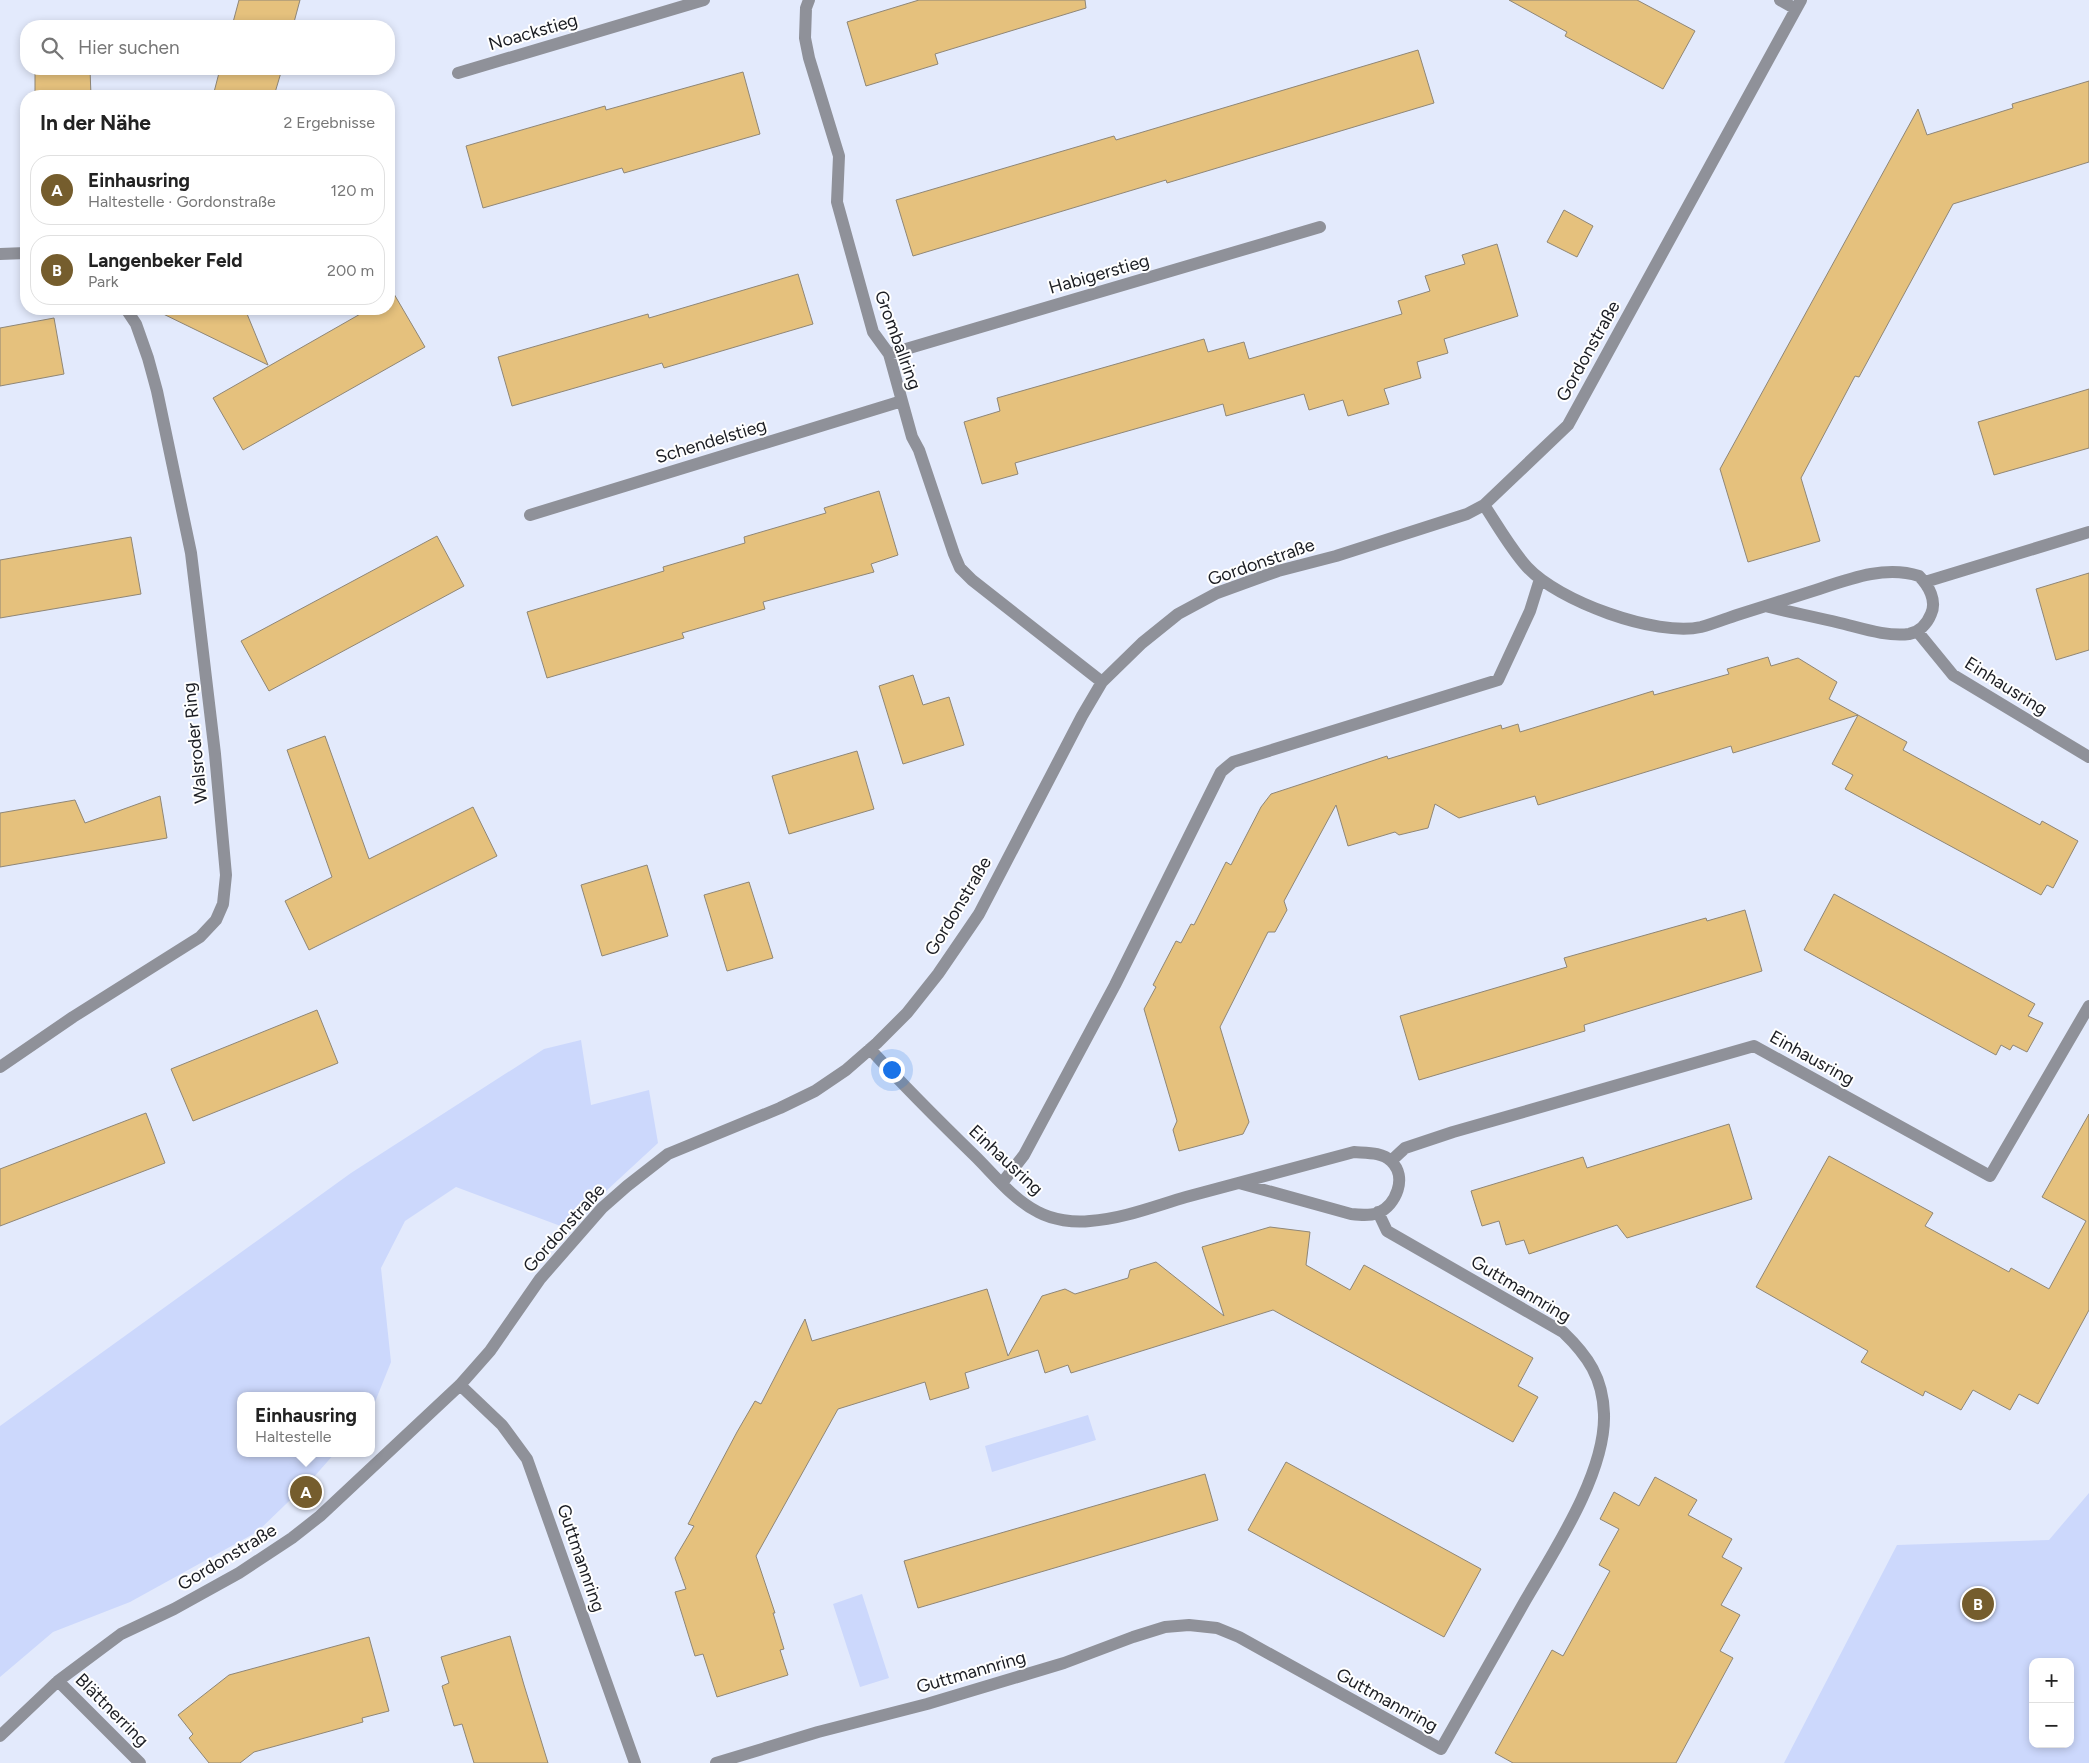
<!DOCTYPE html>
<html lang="de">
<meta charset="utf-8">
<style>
body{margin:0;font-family:Figtree,sans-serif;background:#f6f6f6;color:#222}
.controls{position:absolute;right:15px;bottom:15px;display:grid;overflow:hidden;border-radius:10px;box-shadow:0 2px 8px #0003}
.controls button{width:45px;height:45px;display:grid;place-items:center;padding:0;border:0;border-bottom:1px solid #e0e0e0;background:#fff;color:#222;font:25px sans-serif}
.you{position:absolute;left:891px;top:1069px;width:18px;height:18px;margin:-12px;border:4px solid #fff;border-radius:50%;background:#1a73e8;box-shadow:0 0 0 8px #1a73e833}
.badge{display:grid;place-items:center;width:32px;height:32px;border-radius:50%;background:#755d2d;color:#fff;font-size:16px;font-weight:700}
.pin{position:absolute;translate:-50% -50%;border:2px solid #fff;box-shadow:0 1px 5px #0006}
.popup{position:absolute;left:237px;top:1392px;width:138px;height:65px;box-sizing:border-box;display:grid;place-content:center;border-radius:10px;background:#fff;filter:drop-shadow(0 1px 4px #0005);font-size:16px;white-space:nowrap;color:#767676}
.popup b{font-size:19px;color:#222}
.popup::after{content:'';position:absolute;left:50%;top:100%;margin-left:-10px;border:10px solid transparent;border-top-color:#fff}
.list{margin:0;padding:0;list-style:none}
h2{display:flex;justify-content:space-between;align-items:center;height:65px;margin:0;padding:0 20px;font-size:21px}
h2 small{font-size:16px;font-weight:400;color:#767676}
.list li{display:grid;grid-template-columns:32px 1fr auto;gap:15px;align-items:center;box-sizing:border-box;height:70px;margin:0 10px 10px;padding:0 10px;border:1px solid #e0e0e0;border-radius:20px}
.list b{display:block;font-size:19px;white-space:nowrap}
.list p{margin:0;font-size:16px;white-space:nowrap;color:#767676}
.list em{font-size:16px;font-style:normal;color:#767676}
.icon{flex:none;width:28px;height:28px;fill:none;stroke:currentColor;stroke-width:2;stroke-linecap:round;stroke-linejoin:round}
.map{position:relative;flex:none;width:2089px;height:1763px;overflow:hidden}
.search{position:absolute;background:#fff;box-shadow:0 2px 8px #0003;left:20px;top:20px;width:375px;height:55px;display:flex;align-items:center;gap:12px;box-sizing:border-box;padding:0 18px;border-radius:20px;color:#767676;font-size:19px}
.panel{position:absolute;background:#fff;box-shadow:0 2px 8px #0003;left:20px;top:90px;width:375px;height:225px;border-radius:20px}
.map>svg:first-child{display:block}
.green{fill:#ccd8fc;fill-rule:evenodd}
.building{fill:#e5c17d;stroke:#8f8676}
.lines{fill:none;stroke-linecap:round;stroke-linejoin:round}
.minor{stroke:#8f9199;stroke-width:12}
.labels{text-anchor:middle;stroke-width:4;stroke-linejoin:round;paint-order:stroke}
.street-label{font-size:18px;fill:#1b1d23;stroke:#fff}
</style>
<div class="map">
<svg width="2089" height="1763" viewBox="0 0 2089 1763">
<rect width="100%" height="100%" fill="#e3eafc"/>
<path class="green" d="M 581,1040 L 591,1105 L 649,1090 L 658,1143 L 566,1228 L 456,1187 L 405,1221 L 381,1268 L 391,1362 L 371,1412 L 371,1396 L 241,1396 L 241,1453 L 335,1453 L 313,1478 L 257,1532 L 130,1602 L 53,1632 L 0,1677 L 0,1426 L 351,1173 L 544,1049 Z
M 1088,1415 L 1096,1440 L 992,1472 L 985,1446 Z
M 2089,1493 L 2089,1763 L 1784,1763 L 1897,1545 L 2049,1540 ZM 2033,1662 L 2070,1662 L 2070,1744 L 2033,1744 Z
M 862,1594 L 889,1678 L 860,1687 L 833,1604 Z"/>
<path class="building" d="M 239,0 L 300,0 L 293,26 L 232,26 Z
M 919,0 L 1085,0 L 1086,8 L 935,54 L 938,64 L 866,86 L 847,22 Z
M 1509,0 L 1637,0 L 1695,31 L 1663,89 L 1565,36 L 1567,32 Z
M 88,21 L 88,26 L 33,26 L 33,23 Z
M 1418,50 L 1434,103 L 1167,183 L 1166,180 L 913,256 L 896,200 L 1114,136 L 1116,140 Z
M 35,69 L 90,69 L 91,96 L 35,96 Z
M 220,69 L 282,69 L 274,96 L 213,96 Z
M 743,72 L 760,134 L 624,173 L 622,168 L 483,208 L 466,146 L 605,106 L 606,110 Z
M 2089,81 L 2089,162 L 1953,204 L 1859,377 L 1855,376 L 1801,478 L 1820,541 L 1748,562 L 1720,469 L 1918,109 L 1927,135 L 2013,108 L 2012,104 Z
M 1564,210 L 1593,226 L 1577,257 L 1547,242 Z
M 1497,244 L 1518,316 L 1444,339 L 1448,353 L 1417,362 L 1421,378 L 1384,389 L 1389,404 L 1348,416 L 1343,400 L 1309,410 L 1304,394 L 1226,416 L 1223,404 L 1015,463 L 1018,474 L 982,484 L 964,422 L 1000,411 L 997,398 L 1204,339 L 1208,352 L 1244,342 L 1249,359 L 1402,314 L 1398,301 L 1430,291 L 1425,276 L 1465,264 L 1462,255 Z
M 798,274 L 813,324 L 664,368 L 662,363 L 512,406 L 498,357 L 648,314 L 649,318 Z
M 394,294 L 425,347 L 243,450 L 213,398 L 369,309 L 389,309 L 389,297 Z
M 153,309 L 245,309 L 268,365 Z
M 54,318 L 64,374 L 0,386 L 0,328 Z
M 2089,389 L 2089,448 L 1994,475 L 1978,422 Z
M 879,491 L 898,555 L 871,564 L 874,572 L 763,602 L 765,609 L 682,633 L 684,638 L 547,678 L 527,612 L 664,571 L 663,567 L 745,543 L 744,537 L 826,513 L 824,508 Z
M 437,536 L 464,586 L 269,691 L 241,641 Z
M 131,537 L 141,594 L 0,618 L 0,560 Z
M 2089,573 L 2089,650 L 2056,660 L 2036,589 Z
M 1768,657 L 1771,666 L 1798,658 L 1837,682 L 1829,699 L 1858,715 L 1733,753 L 1731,746 L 1538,805 L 1535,796 L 1459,818 L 1435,804 L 1428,828 L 1399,835 L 1395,832 L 1348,846 L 1336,805 L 1284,901 L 1287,910 L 1275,932 L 1268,932 L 1220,1027 L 1249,1122 L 1243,1134 L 1179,1151 L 1173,1130 L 1177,1121 L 1144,1009 L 1156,987 L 1153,985 L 1176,941 L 1181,943 L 1191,924 L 1194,925 L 1226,862 L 1231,865 L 1261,807 L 1271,794 L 1387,756 L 1388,759 L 1501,725 L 1502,729 L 1518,724 L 1520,732 L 1653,691 L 1654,695 L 1729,674 L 1727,669 Z
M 913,675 L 923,705 L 949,697 L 964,745 L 903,764 L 879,686 Z
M 1858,715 L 1907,742 L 1903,750 L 2040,825 L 2042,821 L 2078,841 L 2053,888 L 2047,885 L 2041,895 L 1845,789 L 1853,775 L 1832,764 Z
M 325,736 L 369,859 L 473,807 L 497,856 L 309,950 L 285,901 L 332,877 L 287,750 Z
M 857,751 L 874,809 L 789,834 L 772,776 Z
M 160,796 L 167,838 L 0,867 L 0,813 L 75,800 L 85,823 Z
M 647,865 L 668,936 L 602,956 L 581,885 Z
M 749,882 L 773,958 L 727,971 L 704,895 Z
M 1834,894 L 2035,1004 L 2028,1016 L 2043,1023 L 2027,1052 L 2013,1045 L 2010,1050 L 2001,1045 L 1996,1055 L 1804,950 Z
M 1745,910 L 1762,971 L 1584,1025 L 1585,1031 L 1419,1080 L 1400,1016 L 1567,967 L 1564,958 L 1706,918 L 1707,921 Z
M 317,1010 L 338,1063 L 193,1121 L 171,1069 Z
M 146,1113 L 165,1163 L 0,1226 L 0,1169 Z
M 2089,1114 L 2089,1310 L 2038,1404 L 2019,1394 L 2010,1410 L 1973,1390 L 1961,1410 L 1925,1391 L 1923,1396 L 1861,1362 L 1868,1351 L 1756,1287 L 1829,1156 L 1933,1213 L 1925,1226 L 2009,1272 L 2011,1268 L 2049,1289 L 2086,1221 L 2042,1197 Z
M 1729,1124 L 1752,1199 L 1627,1238 L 1617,1225 L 1529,1254 L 1524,1240 L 1506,1245 L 1499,1221 L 1482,1226 L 1471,1191 L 1583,1157 L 1587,1168 Z
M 1270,1227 L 1310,1232 L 1306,1265 L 1350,1290 L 1364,1265 L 1533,1358 L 1518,1386 L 1538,1397 L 1513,1442 L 1273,1310 L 1071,1373 L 1068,1365 L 1045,1373 L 1038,1350 L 965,1373 L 969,1388 L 930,1400 L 925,1382 L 838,1409 L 756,1556 L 775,1613 L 773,1613 L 784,1649 L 780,1650 L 788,1675 L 717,1697 L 703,1654 L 695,1656 L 675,1592 L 686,1589 L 675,1558 L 694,1526 L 688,1524 L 737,1432 L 755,1401 L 761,1404 L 805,1319 L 812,1341 L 987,1289 L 1008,1356 L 1042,1296 L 1065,1289 L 1075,1294 L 1128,1278 L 1130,1270 L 1156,1262 L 1224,1316 L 1202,1247 Z
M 1286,1462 L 1481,1569 L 1444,1637 L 1248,1530 Z
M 1205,1474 L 1218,1520 L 918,1608 L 904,1561 Z
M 1655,1477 L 1697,1500 L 1688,1515 L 1732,1539 L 1722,1557 L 1742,1568 L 1721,1605 L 1740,1615 L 1720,1651 L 1733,1658 L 1676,1763 L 1513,1763 L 1495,1753 L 1552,1650 L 1563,1656 L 1610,1571 L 1599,1565 L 1619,1529 L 1600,1519 L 1614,1492 L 1639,1506 Z
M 510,1636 L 524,1685 L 548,1763 L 474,1763 L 462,1724 L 454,1726 L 442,1686 L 449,1683 L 441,1657 Z
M 369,1637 L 389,1711 L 362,1718 L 363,1722 L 254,1752 L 240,1763 L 209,1763 L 189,1738 L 193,1734 L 178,1715 L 229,1675 Z"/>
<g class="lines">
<path class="minor" d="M 809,0 L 806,8 L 805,38 L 809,58 L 839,156 L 837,202 L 873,332 L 889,354 L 912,437 L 919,450 L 954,554 L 960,568 L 972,580 L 1102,682
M 1780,0 L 1796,9
M 458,73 L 704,0
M 0,254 L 26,253
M 889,354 L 1320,227
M 1484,505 C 1498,526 1510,548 1527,567 C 1558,601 1656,637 1701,627 C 1713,624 1725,619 1737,615 C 1763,607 1790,598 1816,590 C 1849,579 1885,565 1919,576 C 1929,586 1937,601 1931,614 C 1927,624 1919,632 1909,634 C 1887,637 1861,628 1840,623 C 1815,617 1790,612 1765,606
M 530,515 L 902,401
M 1925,582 L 2089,532
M 1917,631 L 1953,675 L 2089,757
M 870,1049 C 904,1086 940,1122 976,1157 C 995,1176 1014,1200 1038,1212 C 1053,1220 1074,1223 1090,1221 C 1122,1219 1155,1206 1186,1197 C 1242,1182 1298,1167 1354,1152 C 1367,1153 1382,1152 1391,1161 C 1408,1177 1396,1205 1378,1213 C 1369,1216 1360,1215 1351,1214 L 1239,1183
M 0,1067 L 73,1017 L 200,937 L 216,920 L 223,904 L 226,875 L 215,754 L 199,619 L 191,553 L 157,391 L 148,358 L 136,324 L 126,309
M 1391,1161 L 1405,1148 L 1453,1132 L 1754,1046 L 1990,1176 L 2089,1006
M 1002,1183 L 1024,1155 L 1115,985 L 1221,772 L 1233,762 L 1498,680 L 1530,611 L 1540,579
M 460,1385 L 502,1425 L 527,1459 L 635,1763
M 58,1681 L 140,1763
M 0,1736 L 58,1681 L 121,1634 L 174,1609 L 239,1573 L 292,1538 L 320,1516 L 460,1385 L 490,1351 L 540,1279 L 602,1208 L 627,1186 L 668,1154 L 780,1108 L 815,1091 L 846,1070 L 877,1043 L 907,1013 L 938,974 L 979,914 L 1082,716 L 1102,682 L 1142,643 L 1178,614 L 1217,593 L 1278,571 L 1336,556 L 1467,514 L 1484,505 L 1568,425 L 1801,0
M 716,1763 L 818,1732 L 927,1704 L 1064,1663 L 1133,1637 L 1165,1627 L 1189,1625 L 1217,1628 L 1239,1637 L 1441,1749 C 1469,1700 1497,1650 1525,1601 C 1554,1551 1606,1473 1604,1414 C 1603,1378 1588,1356 1563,1332 L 1387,1231 L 1378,1212"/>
</g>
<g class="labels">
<g class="street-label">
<text transform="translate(533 32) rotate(-16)" y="6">Noackstieg</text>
<text transform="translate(1099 274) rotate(-16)" y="6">Habigerstieg</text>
<text transform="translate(898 340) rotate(70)" y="6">Gromballring</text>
<text transform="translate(1588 351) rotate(-61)" y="6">Gordonstraße</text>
<text transform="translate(711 441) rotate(-17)" y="6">Schendelstieg</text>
<text transform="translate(1261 562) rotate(-19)" y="6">Gordonstraße</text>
<text transform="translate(2006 686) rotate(32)" y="6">Einhausring</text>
<text transform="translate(195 743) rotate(-96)" y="6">Walsroder Ring</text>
<text transform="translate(958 906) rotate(-59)" y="6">Gordonstraße</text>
<text transform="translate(1812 1058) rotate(29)" y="6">Einhausring</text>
<text transform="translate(1006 1160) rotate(43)" y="6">Einhausring</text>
<text transform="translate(564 1228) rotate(-48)" y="6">Gordonstraße</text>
<text transform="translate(1521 1289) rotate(31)" y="6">Guttmannring</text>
<text transform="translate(227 1557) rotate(-31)" y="6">Gordonstraße</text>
<text transform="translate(581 1558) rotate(71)" y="6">Guttmannring</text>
<text transform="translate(971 1672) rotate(-16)" y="6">Guttmannring</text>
<text transform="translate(1387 1700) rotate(29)" y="6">Guttmannring</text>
<text transform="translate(112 1710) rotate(45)" y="6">Blättnerring</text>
</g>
</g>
</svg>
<div class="controls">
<button>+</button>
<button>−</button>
</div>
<div class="you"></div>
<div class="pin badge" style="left:306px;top:1492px">A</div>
<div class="popup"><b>Einhausring</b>Haltestelle</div>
<div class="pin badge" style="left:1978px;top:1604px">B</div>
<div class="search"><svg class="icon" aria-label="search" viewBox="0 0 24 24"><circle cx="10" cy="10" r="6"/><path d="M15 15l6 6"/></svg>Hier suchen</div>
<section class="panel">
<h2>In der Nähe<small>2 Ergebnisse</small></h2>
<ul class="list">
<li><span class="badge">A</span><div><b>Einhausring</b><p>Haltestelle · Gordonstraße</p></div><em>120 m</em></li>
<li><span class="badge">B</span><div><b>Langenbeker Feld</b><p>Park</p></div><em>200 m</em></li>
</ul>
</section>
</div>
